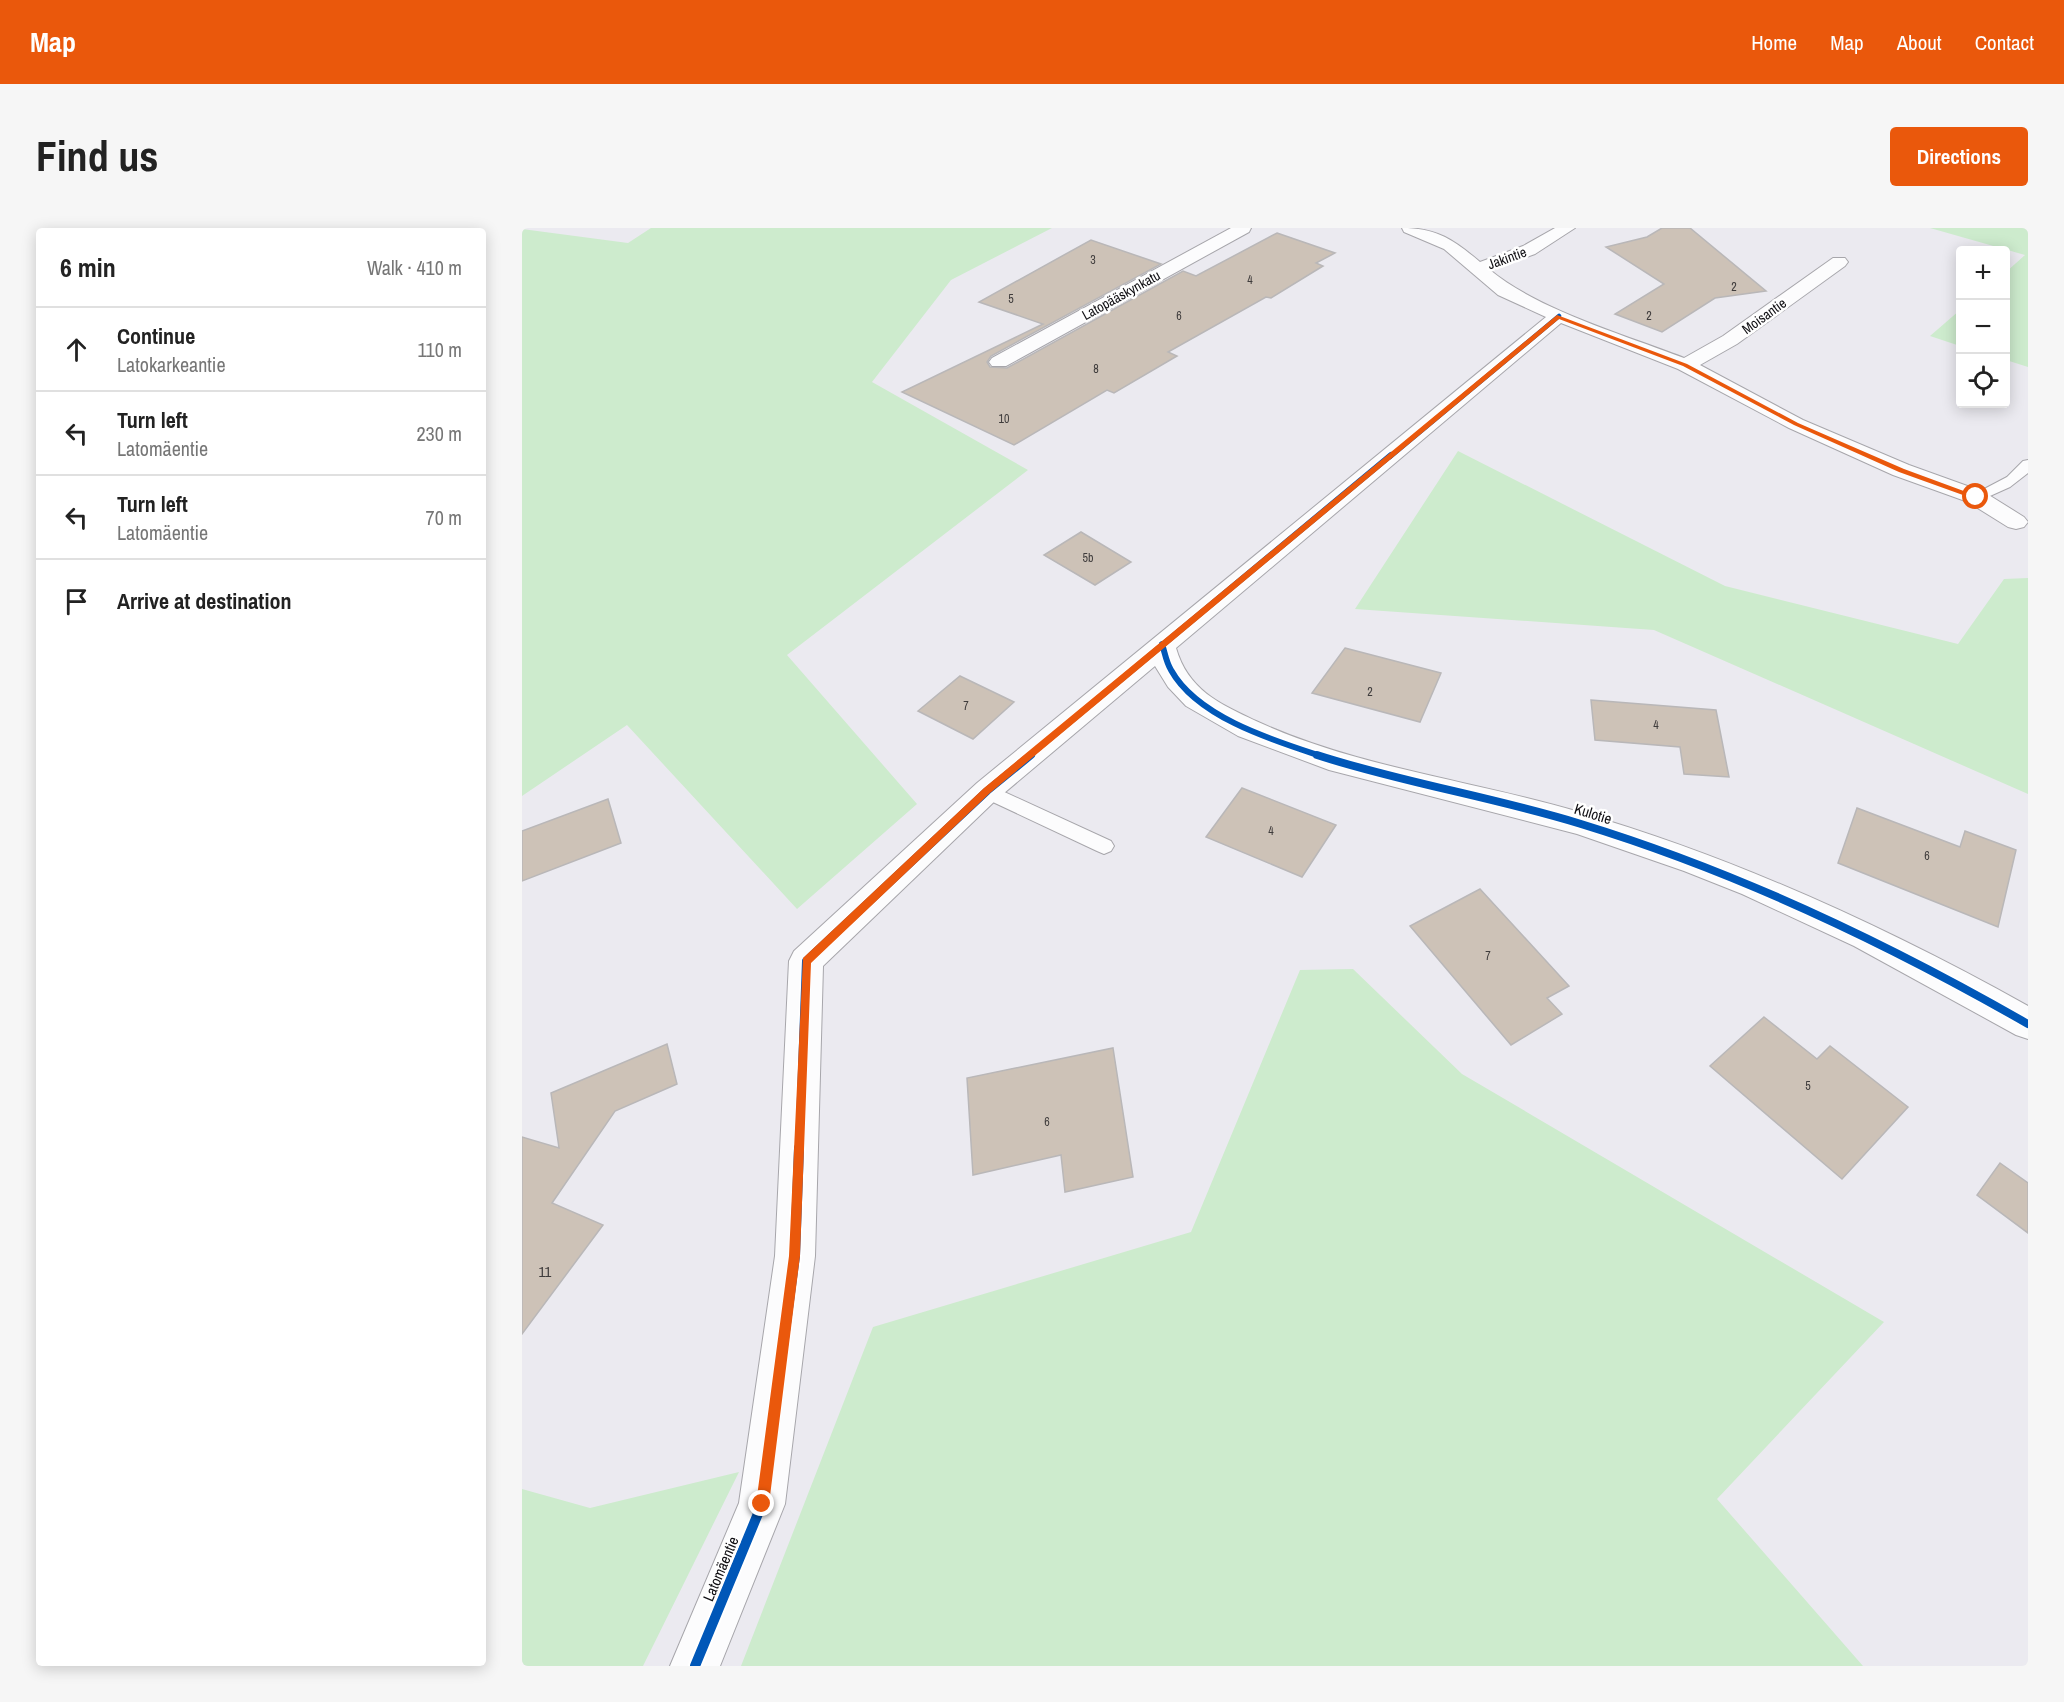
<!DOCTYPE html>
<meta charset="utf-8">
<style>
body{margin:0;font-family:"Archivo Narrow",sans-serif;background:#f6f6f6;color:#222}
.controls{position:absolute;right:18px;top:18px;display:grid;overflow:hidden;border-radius:6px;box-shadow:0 3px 15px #0003}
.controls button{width:54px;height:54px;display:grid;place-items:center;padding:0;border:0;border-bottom:2px solid #e0e0e0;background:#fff;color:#222;font:30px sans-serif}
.stop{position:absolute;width:18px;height:18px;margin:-14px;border:4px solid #ea580c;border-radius:50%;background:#fff}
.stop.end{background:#ea580c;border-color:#fff;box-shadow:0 2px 6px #0008}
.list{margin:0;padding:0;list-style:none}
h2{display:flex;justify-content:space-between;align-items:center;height:78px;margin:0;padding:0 24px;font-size:26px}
h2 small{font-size:20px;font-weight:400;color:#767676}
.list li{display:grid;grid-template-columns:39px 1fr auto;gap:18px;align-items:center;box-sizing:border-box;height:84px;padding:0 24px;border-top:2px solid #e0e0e0}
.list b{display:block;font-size:22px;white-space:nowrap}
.list p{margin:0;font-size:20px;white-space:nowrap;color:#767676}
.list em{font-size:20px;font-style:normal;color:#767676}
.icon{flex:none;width:33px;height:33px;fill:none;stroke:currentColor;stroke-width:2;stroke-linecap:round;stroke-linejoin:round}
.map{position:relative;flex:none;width:1506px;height:1438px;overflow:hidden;border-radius:6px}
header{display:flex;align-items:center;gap:36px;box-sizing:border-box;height:84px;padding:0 30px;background:#ea580c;color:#fff}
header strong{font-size:28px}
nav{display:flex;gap:33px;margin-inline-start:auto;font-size:21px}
.intro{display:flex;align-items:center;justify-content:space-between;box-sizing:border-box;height:144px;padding:0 36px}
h1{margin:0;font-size:42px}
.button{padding:15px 27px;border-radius:6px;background:#ea580c;color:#fff;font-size:21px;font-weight:700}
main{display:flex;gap:36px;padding:0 36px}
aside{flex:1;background:#fff;border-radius:6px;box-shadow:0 3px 15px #0003}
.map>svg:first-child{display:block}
.green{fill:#cdebcd}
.building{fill:#cdc2b7;stroke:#b9b7b8;stroke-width:1.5}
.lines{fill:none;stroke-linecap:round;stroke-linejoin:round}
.lane-casing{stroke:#a7a6ab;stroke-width:2}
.street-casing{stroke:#a7a6ab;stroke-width:2}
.lane{fill:#fcfcfd;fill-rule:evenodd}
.street{fill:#fcfcfd;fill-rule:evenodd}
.cycleway-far3-casing{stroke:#fff;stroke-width:7}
.cycleway-far2-casing{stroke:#fff;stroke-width:9}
.cycleway-far1-casing{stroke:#fff;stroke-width:11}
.cycleway-casing{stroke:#fff;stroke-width:14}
.cycleway-far3{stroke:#0057b8;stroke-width:4.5}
.cycleway-far2{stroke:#0057b8;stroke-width:6}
.cycleway-far1{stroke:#0057b8;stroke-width:8}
.cycleway{stroke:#0057b8;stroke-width:10}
.route{fill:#ea580c}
.labels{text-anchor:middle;stroke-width:5;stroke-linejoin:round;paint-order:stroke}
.number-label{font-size:12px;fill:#3f3c3c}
.far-street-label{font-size:14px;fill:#100f13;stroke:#fff}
.street-label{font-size:15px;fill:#100f13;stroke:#fff}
.near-number-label{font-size:15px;fill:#3f3c3c}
</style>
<header>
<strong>Map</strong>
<nav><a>Home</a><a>Map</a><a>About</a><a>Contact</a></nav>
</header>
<div class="intro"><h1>Find us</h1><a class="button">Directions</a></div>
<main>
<aside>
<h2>6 min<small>Walk · 410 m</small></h2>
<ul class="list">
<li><svg class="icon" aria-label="ahead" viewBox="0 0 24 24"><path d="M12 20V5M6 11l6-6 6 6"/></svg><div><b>Continue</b><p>Latokarkeantie</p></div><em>110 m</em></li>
<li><svg class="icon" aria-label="left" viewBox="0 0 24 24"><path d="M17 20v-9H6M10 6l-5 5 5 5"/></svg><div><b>Turn left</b><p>Latomäentie</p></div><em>230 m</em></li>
<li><svg class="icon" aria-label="left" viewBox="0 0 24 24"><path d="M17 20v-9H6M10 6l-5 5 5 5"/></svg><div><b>Turn left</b><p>Latomäentie</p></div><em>70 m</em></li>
<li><svg class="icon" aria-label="arrive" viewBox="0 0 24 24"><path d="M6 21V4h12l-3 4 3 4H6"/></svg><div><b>Arrive at destination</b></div></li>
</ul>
</aside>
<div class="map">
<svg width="1506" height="1438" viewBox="0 0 1506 1438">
<rect width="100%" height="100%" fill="#ebeaf0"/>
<path class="green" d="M 129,0 L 530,0 L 429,52 L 350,154 L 506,242 L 265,427 L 395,576 L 275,681 L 105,497 L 0,568 L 0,1 L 106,15 Z
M 1408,0 L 1506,0 L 1506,139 L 1484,132 L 1484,44 L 1503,27 Z
M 1438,82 L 1438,118 L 1408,108 Z
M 936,223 L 1203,358 L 1436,416 L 1482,351 L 1506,350 L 1506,566 L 1132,402 L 833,381 Z
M 831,741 L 940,846 L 1362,1094 L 1195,1271 L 1341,1438 L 219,1438 L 351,1099 L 669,1004 L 778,742 Z
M 217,1244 L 121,1438 L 0,1438 L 0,1261 L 68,1280 Z"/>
<path class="building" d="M 1140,0 L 1168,0 L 1244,63 L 1193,70 L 1140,104 L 1093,86 L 1142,56 L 1084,19 L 1125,9 Z
M 755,5 L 813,25 L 794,35 L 801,38 L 749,70 L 744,69 L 646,124 L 655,128 L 592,165 L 585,162 L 492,217 L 380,164 L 521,96 L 457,74 L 569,12 L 639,36 L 469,128 L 465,134 L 468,139 L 485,140 L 661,43 L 674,48 Z
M 559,304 L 609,334 L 573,357 L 522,327 Z
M 823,420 L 919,445 L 898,494 L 790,465 Z
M 438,448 L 492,474 L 451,511 L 396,483 Z
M 1069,472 L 1194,482 L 1207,549 L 1162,546 L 1158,519 L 1073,512 Z
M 720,560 L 814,597 L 780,649 L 684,609 Z
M 86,571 L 99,615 L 0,653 L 0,603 Z
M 1335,580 L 1438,619 L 1443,603 L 1494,622 L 1476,699 L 1316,635 Z
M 958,661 L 1047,758 L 1025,770 L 1040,786 L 989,817 L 888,698 Z
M 1242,789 L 1295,831 L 1308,818 L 1386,879 L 1320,951 L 1188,838 Z
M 145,816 L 155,856 L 93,883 L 30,975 L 81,997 L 0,1106 L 0,909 L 37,920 L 29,865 Z
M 591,820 L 611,949 L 543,964 L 539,927 L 451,947 L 445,850 Z
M 1478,935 L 1506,955 L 1506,1005 L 1455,967 Z"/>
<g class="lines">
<defs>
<path id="lane" d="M 1506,232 L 1506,245 L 1488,259 L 1459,272 L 1454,273 L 1447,269 L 1485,249 L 1501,233 Z
M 465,556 L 589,613 L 592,618 L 589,623 L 582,626 L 575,623 L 458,568 L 456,563 L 458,558 Z"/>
<path id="street" d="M 709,0 L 729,0 L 727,4 L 484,138 L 470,138 L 467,134 L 470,130 Z
M 880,0 C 915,0 932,12 958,34 L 1001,18 L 1033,0 L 1053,0 L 1013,26 L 968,42 C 1016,82 1103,107 1162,130 L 1201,108 L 1311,30 L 1323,30 L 1326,34 L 1323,38 L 1215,116 L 1178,137 L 1281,192 L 1387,237 L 1462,264 L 1502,289 L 1506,294 L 1502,299 L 1494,301 L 1486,299 L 1446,274 L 1371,247 L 1267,200 L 1156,141 L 1039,95 L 654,420 C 666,462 698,476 734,493 C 836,540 950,552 1057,584 C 1214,630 1363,698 1506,778 L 1506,811 L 1494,807 L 1332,718 L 1220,666 L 1162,643 L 1055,606 L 807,542 L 716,508 L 664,478 L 646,459 L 633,438 L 475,571 L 301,738 L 293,1028 L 263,1276 L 198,1438 L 148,1438 L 217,1275 L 253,1028 L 267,733 L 272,723 L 455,555 L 1024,89 L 976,67 L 922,21 L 882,4 Z"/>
</defs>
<use href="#lane" class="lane-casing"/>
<use href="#street" class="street-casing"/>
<use href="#lane" class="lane"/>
<use href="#street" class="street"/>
<defs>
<path id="cycleway-far3" d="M 868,229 L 1037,88"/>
<path id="cycleway-far2" d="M 640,416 C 643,425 644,434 649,442 C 675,489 750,512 799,528
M 507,528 L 869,227"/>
<path id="cycleway-far1" d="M 795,527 C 881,555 972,569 1059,596 C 1216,644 1363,714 1506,796
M 277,922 L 284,733 L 465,563 L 509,527"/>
<path id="cycleway" d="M 173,1438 L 240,1276 L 273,1028 L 277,920"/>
</defs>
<use href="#cycleway-far3" class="cycleway-far3-casing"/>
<use href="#cycleway-far2" class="cycleway-far2-casing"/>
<use href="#cycleway-far1" class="cycleway-far1-casing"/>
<use href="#cycleway" class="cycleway-casing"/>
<use href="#cycleway-far3" class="cycleway-far3"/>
<use href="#cycleway-far2" class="cycleway-far2"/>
<use href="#cycleway-far1" class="cycleway-far1"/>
<use href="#cycleway" class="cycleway"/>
</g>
<path class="route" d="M 1035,87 L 1165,136 L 1276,195 L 1382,241 L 1458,269 L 1452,271 L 1377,244 L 1272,197 L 1161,138 L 1037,91 L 468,565 L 289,735 L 278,1028 L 247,1276 L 245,1281 L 240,1283 L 236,1281 L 234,1276 L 267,1028 L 281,730 L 462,560 Z"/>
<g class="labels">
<g class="number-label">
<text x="571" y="36">3</text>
<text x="728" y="56">4</text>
<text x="1212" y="63">2</text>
<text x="489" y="75">5</text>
<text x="657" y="92">6</text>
<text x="1127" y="92">2</text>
<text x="574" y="145">8</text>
<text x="482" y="195">10</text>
<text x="566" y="334">5b</text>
<text x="848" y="468">2</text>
<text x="444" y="482">7</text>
<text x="1134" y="501">4</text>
<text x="749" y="607">4</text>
<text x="1405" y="632">6</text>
<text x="966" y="732">7</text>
<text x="1286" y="862">5</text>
<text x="525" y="898">6</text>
</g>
<g class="far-street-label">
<text transform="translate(985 30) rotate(-20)" y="5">Jakintie</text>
<text transform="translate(599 67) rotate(-29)" y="5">Latopääskynkatu</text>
<text transform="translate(1242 88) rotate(-36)" y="5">Moisantie</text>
</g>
<g class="street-label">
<text transform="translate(1071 586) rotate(17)" y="5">Kulotie</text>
<text transform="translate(199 1341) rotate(-67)" y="5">Latomäentie</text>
</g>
<g class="near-number-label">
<text x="23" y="1049">11</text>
</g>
</g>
</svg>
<div class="controls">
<button>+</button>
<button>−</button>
<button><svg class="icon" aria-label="locate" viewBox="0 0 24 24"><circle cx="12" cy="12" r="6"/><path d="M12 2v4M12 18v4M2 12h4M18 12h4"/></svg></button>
</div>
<div class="stop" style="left:1454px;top:269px"></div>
<div class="stop end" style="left:240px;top:1276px"></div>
</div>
</main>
